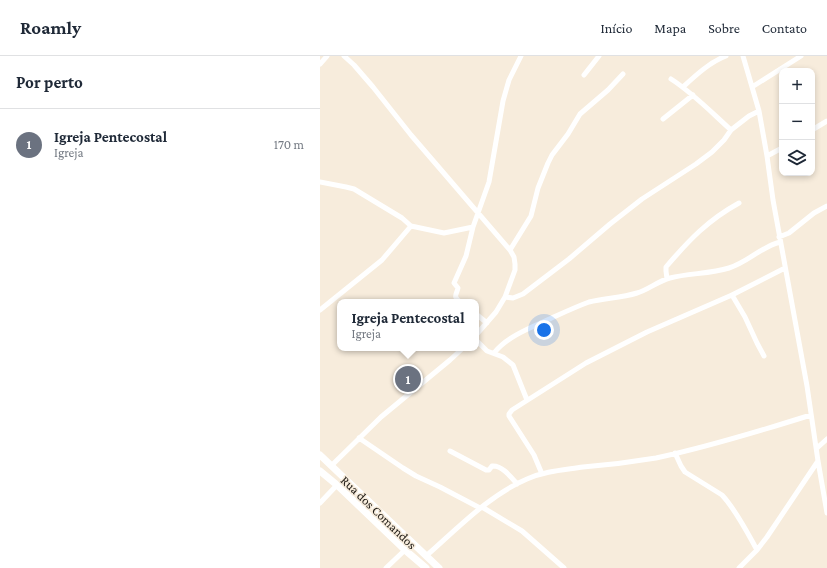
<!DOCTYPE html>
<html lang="pt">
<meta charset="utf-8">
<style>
body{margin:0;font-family:"Crimson Pro",serif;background:#f2f2f3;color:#1f2937}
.controls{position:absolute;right:12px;top:12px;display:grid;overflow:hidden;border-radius:8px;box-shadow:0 2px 6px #0003}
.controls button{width:36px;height:36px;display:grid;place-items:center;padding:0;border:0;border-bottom:1px solid #e0e1e3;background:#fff;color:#1f2937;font:20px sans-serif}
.you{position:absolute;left:224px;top:274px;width:14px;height:14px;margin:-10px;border:3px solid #fff;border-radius:50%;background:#1a73e8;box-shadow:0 0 0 6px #1a73e833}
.badge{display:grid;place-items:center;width:26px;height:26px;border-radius:50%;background:#a82168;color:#fff;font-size:13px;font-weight:700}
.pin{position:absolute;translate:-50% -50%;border:2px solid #fff;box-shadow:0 1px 4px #0006}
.popup{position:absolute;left:17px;top:243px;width:142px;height:52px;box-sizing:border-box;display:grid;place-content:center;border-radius:8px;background:#fff;filter:drop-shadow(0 1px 3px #0005);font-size:13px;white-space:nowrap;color:#747a83}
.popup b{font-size:15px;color:#1f2937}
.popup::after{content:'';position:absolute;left:50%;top:100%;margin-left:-8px;border:8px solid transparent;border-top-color:#fff}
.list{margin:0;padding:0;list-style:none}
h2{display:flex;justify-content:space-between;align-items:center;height:52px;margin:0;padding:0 16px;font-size:17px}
h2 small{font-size:13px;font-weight:400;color:#747a83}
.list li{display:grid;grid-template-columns:26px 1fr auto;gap:12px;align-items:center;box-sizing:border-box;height:72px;padding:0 16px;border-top:1px solid #e0e1e3}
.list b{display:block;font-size:15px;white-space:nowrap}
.list p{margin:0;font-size:13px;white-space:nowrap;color:#747a83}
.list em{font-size:13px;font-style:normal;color:#747a83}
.icon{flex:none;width:22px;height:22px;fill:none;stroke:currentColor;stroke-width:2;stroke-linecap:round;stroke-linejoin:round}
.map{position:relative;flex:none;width:507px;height:512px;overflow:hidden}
header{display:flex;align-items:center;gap:24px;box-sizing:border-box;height:56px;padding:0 20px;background:#fff;border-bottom:1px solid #e0e1e3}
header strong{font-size:19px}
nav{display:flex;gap:22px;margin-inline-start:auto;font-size:14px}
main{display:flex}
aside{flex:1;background:#fff}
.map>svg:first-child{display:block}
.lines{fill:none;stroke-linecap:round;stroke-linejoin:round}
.minor{stroke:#fff;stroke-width:5}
.secondary{stroke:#fff;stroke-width:7}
.labels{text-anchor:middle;stroke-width:3;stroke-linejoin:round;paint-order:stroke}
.street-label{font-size:13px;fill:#1d1914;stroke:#f7ecdc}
</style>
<header>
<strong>Roamly</strong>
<nav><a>Início</a><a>Mapa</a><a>Sobre</a><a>Contato</a></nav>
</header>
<main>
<aside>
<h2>Por perto<small></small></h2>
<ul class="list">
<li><span class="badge" style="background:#6b7280">1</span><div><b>Igreja Pentecostal</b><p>Igreja</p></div><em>170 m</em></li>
</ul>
</aside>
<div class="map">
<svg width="507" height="512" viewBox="0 0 507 512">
<rect width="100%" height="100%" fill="#f7ecdc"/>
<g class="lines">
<path class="minor" d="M 24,0 L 34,9 L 53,31 L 91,79 L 190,194 L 194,201 L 195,208 L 195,214 L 185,241 L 176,256 L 156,279
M 423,0 L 439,55 L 447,100 L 453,144 L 487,330 L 498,405 L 507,457
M 0,8 L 7,0
M 264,19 L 279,0
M 351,23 C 373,37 392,57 411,74
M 363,31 C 376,19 390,6 406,0
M 432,31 L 481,0
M 343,63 L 373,39
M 492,74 L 507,65
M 447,100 L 462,92
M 0,126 L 26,131 L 34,133 L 82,162 L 91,170 L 124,177 L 153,171
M 459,181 L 469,177 L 494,157 L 507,150
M 190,194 L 211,160 L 218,132 L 228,107 L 232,99 L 248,78 L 260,58 L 288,34 L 303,18
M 347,223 L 346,215 L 346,211 C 369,184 388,164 419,147
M 412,239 L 425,261 L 437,287 L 444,300
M 185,241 L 193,242 L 203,238 L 249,203 L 290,168 L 322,143 L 376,108 L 392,96 L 404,84 L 411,74 L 429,60 L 439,55
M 140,246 C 133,240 136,240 138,232 L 134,227 L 146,200 L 153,171 L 169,126 L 183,45 L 189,24 L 201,0
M 0,254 L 62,204 L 91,170
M 156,258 L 167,267
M 156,284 L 167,295 L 183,301 L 193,309 L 207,344
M 174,297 C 188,279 215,270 236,260 C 247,255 258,250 269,246 C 285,242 301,242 317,237 C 328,234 338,225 350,222 C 369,217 390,218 409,212 C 428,206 441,191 460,186
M 39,382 L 83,412 L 96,420 L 120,431 L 160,452
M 497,392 L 507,383
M 130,395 L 166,414 L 169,414 L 172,410 C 182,409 191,421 197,428
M 355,397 L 361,410 L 365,416 L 402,439 C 416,454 427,476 437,494
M 11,410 L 61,361 L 130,304 L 143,292
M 222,418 L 214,399 L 189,360 L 189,358 L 192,354 L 266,307 L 327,276 L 412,239 L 465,212
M 0,447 L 17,429
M 162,451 L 202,475 L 244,512
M 106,500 C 137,473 169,439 207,423 C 225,415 244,414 263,411 C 288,409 312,406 336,402 C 388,391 440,375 491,359
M 66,512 L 85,494
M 419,512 L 437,494 L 447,481 L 498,405"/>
<path class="secondary" d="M 0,399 L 119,512
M 0,415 L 17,429 L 85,494 L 106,512"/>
</g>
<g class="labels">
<g class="street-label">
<text transform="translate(59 456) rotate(44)" y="5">Rua dos Comandos</text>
</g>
</g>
</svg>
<div class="controls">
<button>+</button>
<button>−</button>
<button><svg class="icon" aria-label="layers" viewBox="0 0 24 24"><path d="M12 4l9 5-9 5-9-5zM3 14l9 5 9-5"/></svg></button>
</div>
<div class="you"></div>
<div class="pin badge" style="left:88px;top:323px;background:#6b7280">1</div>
<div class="popup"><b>Igreja Pentecostal</b>Igreja</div>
</div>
</main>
